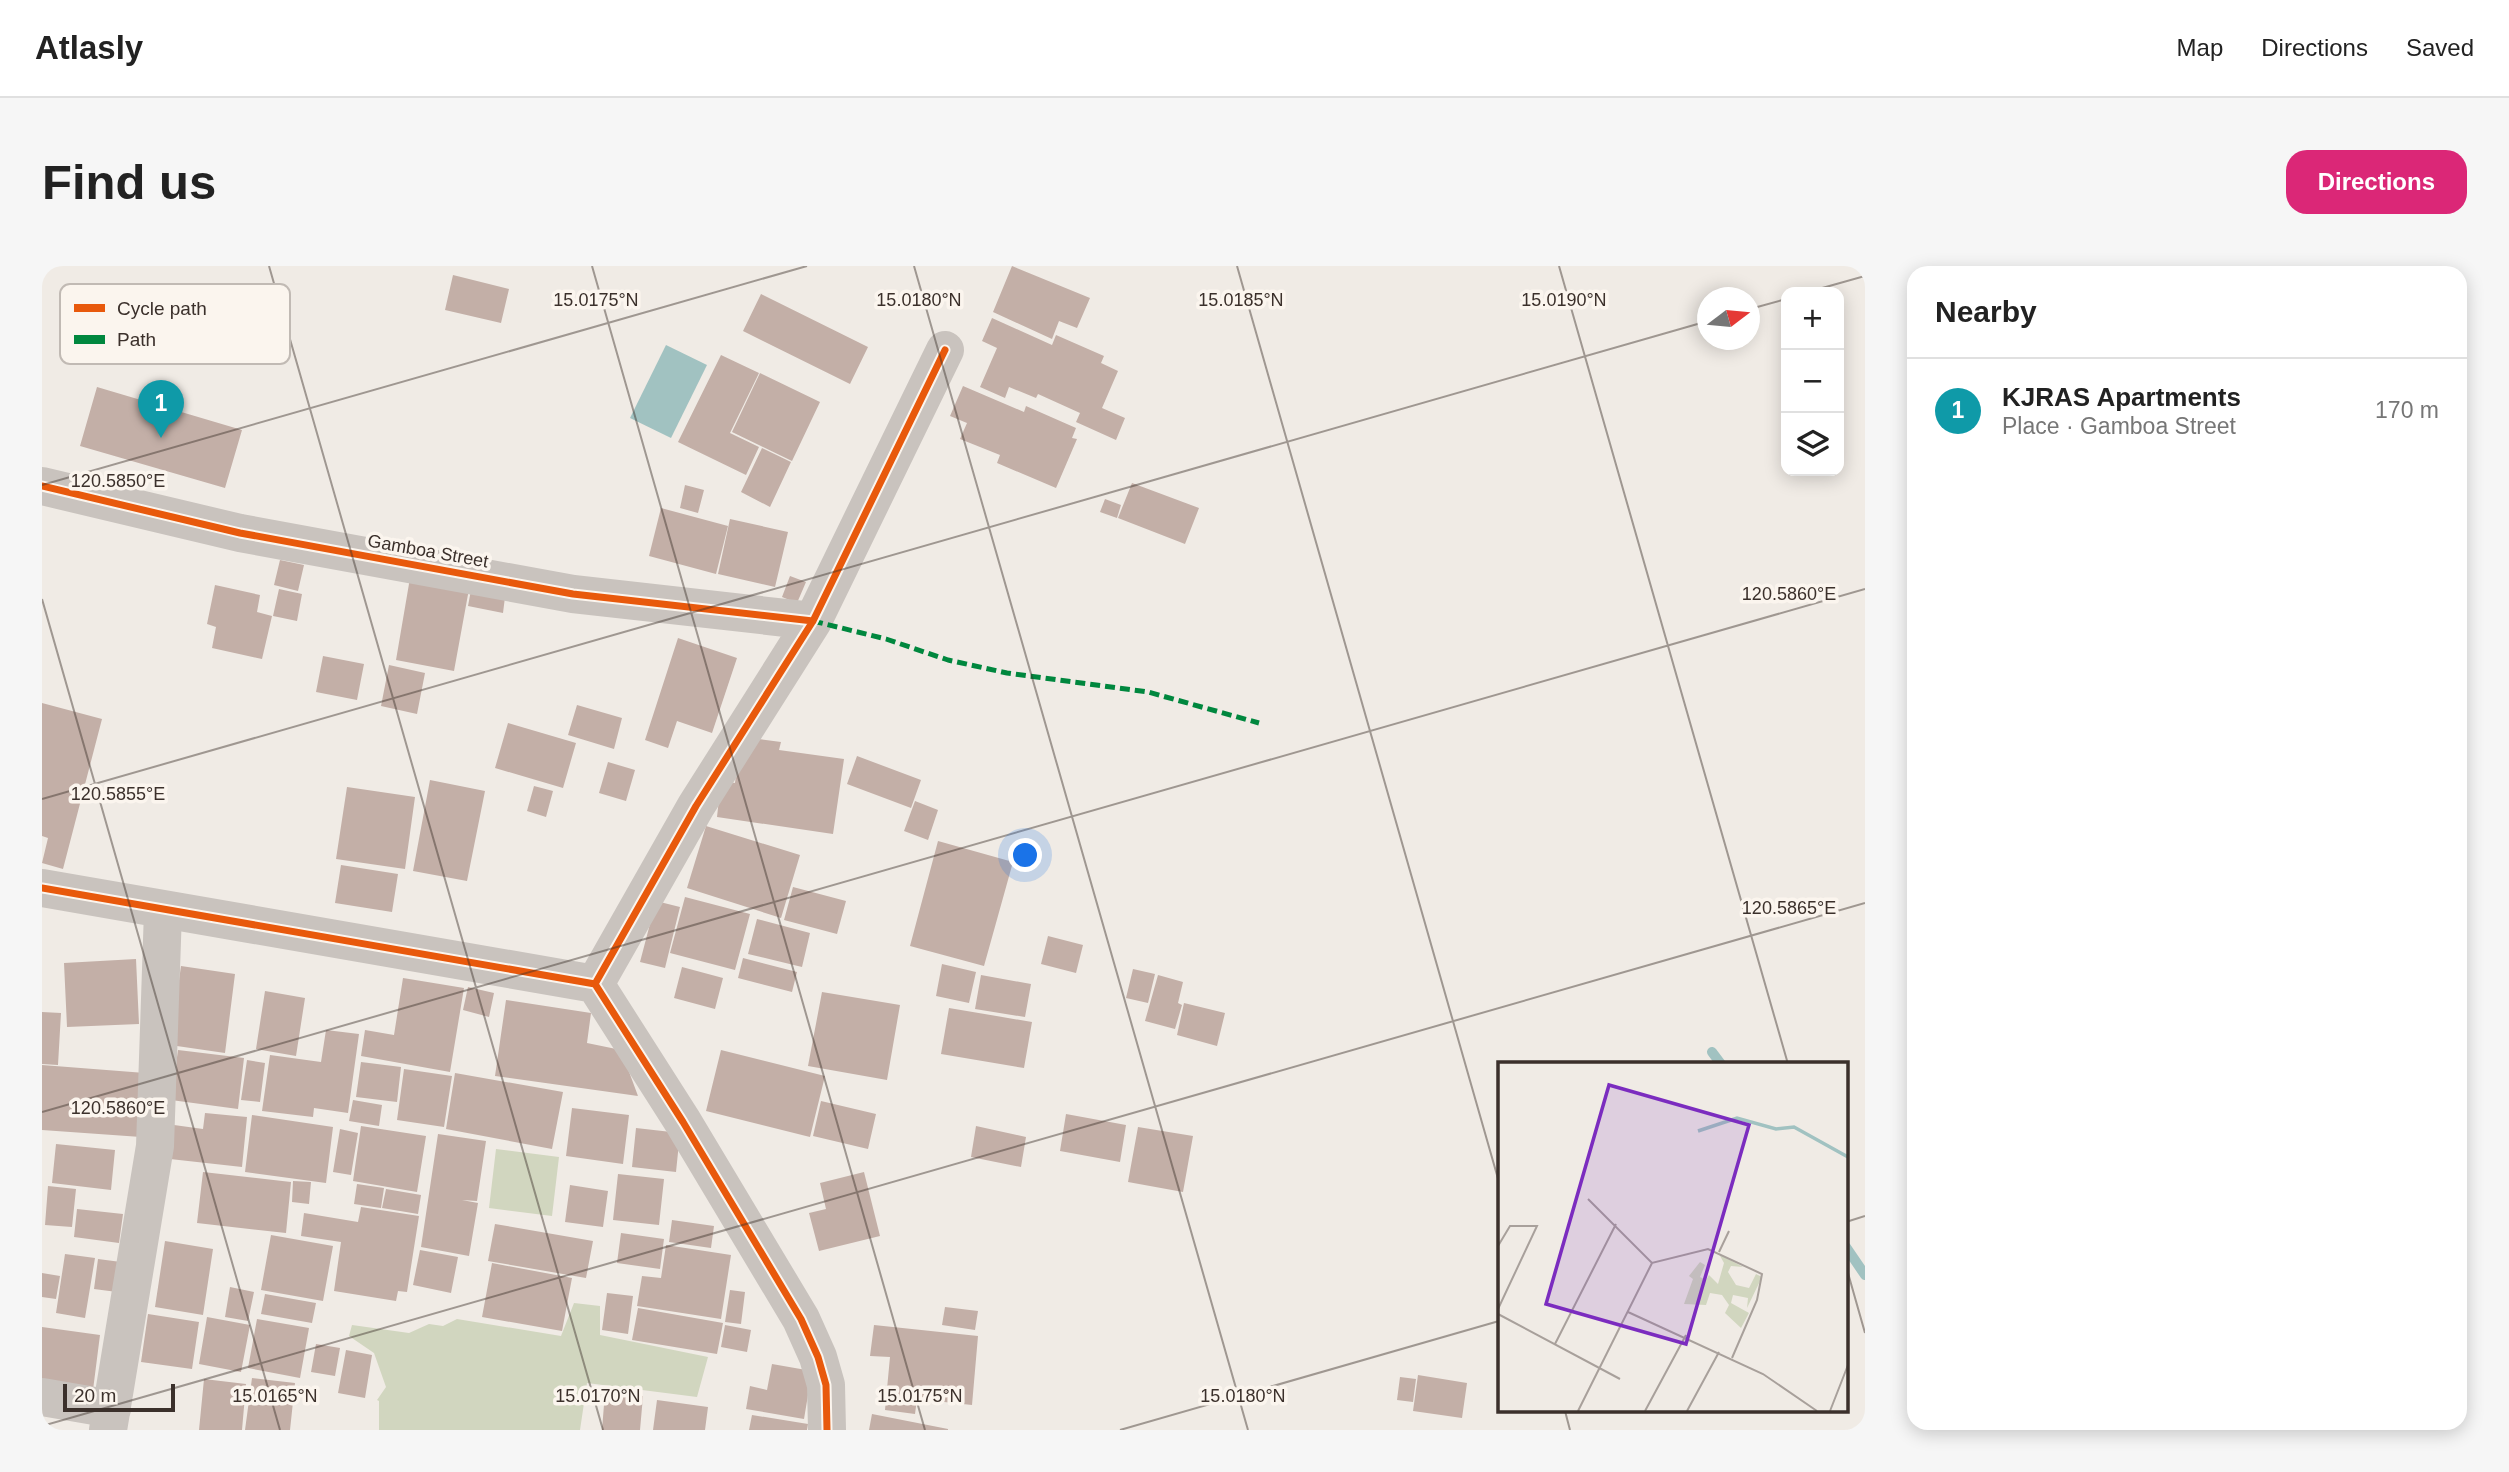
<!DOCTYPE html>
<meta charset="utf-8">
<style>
body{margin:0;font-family:Helvetica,sans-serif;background:#f6f6f6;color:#222}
.controls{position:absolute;right:21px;top:21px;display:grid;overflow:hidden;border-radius:14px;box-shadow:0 4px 18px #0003}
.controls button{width:63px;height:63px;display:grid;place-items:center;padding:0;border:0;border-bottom:2px solid #e0e0e0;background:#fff;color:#222;font:35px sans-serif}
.compass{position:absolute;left:1655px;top:21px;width:63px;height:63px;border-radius:50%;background:#fff;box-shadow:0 4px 18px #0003;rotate:74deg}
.scale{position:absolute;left:21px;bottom:18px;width:112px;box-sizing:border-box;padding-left:7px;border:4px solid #3b302b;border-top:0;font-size:19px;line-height:24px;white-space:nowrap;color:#3b302b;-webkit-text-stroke:5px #fbf5ee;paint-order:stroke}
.you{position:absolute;left:984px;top:590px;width:24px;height:24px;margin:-18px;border:5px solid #fff;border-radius:50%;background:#1a73e8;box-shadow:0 0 0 10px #1a73e833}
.badge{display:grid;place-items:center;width:46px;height:46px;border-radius:50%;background:#db2777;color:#fff;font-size:23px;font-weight:700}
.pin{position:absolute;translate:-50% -58px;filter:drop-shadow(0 2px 4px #0008)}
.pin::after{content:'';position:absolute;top:37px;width:24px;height:21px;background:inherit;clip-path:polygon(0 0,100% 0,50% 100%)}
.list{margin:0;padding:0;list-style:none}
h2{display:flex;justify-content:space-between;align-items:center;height:91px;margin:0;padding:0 28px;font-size:30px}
h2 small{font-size:23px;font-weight:400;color:#767676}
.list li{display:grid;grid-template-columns:46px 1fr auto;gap:21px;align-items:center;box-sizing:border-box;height:105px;padding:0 28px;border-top:2px solid #e0e0e0}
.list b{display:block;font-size:26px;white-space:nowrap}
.list p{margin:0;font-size:23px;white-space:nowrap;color:#767676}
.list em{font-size:23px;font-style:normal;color:#767676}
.icon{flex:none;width:38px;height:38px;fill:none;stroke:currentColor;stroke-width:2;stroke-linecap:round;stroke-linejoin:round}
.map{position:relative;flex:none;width:1823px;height:1164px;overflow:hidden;border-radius:21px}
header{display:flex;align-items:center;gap:42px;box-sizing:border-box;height:98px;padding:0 35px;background:#fff;border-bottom:2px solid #e0e0e0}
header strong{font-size:33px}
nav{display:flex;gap:38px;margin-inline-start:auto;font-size:24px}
.intro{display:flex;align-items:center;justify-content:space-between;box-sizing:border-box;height:168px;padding:0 42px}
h1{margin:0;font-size:49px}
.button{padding:18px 32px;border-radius:21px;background:#db2777;color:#fff;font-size:24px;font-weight:700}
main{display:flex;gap:42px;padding:0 42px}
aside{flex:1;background:#fff;border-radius:21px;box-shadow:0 4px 18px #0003}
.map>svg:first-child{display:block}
.green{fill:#d1d6bf}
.water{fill:#a1c2c1}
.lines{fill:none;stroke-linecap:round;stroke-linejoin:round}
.stream{stroke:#a1c2c1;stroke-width:10}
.building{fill:#c3afa7}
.minor{stroke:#c9c3be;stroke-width:38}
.quiet{stroke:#00873e;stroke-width:5;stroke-dasharray:10 5;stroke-linecap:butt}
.cycleway-casing{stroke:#fbf5ee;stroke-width:11}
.cycleway{stroke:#e8590c;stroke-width:7}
.ticks{fill:none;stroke:#3b302b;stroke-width:2;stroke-opacity:0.45}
.labels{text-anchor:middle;stroke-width:7;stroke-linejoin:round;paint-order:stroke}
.street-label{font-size:18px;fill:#3b302b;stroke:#fbf5ee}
.inset-river{fill:none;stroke:#a1c2c1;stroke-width:3.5}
.inset-road{fill:none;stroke:#a8a09b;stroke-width:2}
.view{fill:#7b2cbf;fill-opacity:0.15;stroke:#7b2cbf;stroke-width:3.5}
.inset-edge{fill:none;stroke:#3b302b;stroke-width:3.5}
.key{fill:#fbf5ee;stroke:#c1bab4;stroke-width:2}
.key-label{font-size:19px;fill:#3b302b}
.ticks-label{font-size:18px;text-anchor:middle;fill:#3b302b;stroke:#fbf5ee;stroke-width:7;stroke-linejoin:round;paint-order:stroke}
</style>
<header>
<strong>Atlasly</strong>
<nav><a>Map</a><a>Directions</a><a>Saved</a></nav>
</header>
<div class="intro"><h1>Find us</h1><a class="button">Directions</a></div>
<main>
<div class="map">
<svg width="1823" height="1164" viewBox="0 0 1823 1164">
<rect width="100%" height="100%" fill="#f0ebe5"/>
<path class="green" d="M 454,883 L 517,891 L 510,950 L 447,942 Z
M 532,1037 L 558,1040 L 558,1069 L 666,1091 L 655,1131 L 545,1117 L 538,1164 L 337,1164 L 337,1135 L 335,1134 L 344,1121 L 332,1087 L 307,1070 L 310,1059 L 367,1067 L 387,1058 L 401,1060 L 415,1053 L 519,1070 Z"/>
<path class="water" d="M 624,79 L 665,99 L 629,172 L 588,152 Z"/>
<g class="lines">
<path class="stream" d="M 1670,786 L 1679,798
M 1804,981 L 1823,1009"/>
</g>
<path class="building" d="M 970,0 L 1048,32 L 1035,62 L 1017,55 L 1010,73 L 951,46 Z
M 411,9 L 467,23 L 459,57 L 403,44 Z
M 719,28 L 826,81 L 808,118 L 701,65 Z
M 950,52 L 1010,79 L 1014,69 L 1062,90 L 1059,97 L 1076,105 L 1060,142 L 1083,152 L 1074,174 L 1034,156 L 1038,147 L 996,128 L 994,132 L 967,121 L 963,132 L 938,121 L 955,82 L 940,75 Z
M 679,89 L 717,107 L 688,167 L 717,181 L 704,209 L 636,176 Z
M 718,107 L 778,136 L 750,195 L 690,166 Z
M 921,120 L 982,146 L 984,140 L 1034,162 L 1030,172 L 1035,173 L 1014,222 L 955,197 L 958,189 L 918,173 L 925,157 L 908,150 Z
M 55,121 L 200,164 L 183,222 L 38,180 Z
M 720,182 L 749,196 L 728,241 L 699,226 Z
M 1090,217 L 1157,242 L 1143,278 L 1076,252 Z
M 643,219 L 662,224 L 656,247 L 638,242 Z
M 1063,233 L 1079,239 L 1075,252 L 1058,246 Z
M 619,242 L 686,260 L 674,308 L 607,290 Z
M 688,253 L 746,266 L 733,321 L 676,308 Z
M 238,294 L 262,299 L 256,325 L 232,319 Z
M 748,310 L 764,316 L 755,337 L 740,331 Z
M 368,312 L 427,323 L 412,405 L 354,394 Z
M 173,319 L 218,329 L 215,346 L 230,350 L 220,393 L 170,382 L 174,361 L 165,358 Z
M 237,323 L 260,328 L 255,355 L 231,350 Z
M 429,324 L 463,331 L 461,347 L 426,340 Z
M 636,372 L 695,392 L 670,467 L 635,455 L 626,482 L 603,474 Z
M 281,390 L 322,398 L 315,434 L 274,426 Z
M 347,399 L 383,407 L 375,448 L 339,440 Z
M 0,437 L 60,453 L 21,603 L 0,597 L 6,572 L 0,570 Z
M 535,439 L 580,452 L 572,483 L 526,469 Z
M 466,457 L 534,477 L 521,522 L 453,502 Z
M 710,472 L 739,476 L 737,484 L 802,493 L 791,568 L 675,551 L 679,515 L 693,517 L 698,478 Z
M 815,490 L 879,514 L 869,542 L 805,518 Z
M 566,496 L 593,504 L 584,535 L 557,527 Z
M 388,514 L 443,525 L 425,615 L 371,605 Z
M 492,520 L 511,525 L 504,551 L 485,545 Z
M 305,521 L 373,531 L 363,603 L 294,593 Z
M 873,535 L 896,544 L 886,574 L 862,565 Z
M 664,560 L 758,589 L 739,652 L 645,622 Z
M 896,575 L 971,596 L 942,700 L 868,680 Z
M 299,599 L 356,608 L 350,646 L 293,637 Z
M 751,621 L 804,635 L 795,668 L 742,654 Z
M 643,631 L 708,648 L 693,704 L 628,687 Z
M 614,635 L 638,641 L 623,702 L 598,696 Z
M 715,653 L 768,667 L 760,701 L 706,688 Z
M 1006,670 L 1041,679 L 1034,707 L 999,698 Z
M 701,692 L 755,706 L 750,726 L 696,712 Z
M 94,693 L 97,758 L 25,761 L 22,697 Z
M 900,698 L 934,706 L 927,737 L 894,730 Z
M 139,700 L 193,708 L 183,787 L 128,779 Z
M 640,701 L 681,712 L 673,743 L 632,732 Z
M 1091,703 L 1113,708 L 1106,737 L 1084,732 Z
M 939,709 L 989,718 L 983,751 L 933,743 Z
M 1116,709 L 1141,716 L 1136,737 L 1140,739 L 1133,763 L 1103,755 Z
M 361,712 L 422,722 L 408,806 L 319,790 L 323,764 L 352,769 Z
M 426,721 L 452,727 L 447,751 L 421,744 Z
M 223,725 L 263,732 L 254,790 L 214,783 Z
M 780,726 L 858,739 L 845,814 L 766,800 Z
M 464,734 L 549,747 L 545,777 L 579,784 L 596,830 L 453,810 Z
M 1142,737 L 1183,747 L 1175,780 L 1135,769 Z
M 907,742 L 990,756 L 982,802 L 899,788 Z
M 0,746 L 19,747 L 16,799 L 0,798 Z
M 284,764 L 317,768 L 306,847 L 272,842 L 271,851 L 220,845 L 228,789 L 279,796 Z
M 136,784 L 202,792 L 196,843 L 129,834 Z
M 679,784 L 783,810 L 768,871 L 664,845 Z
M 205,794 L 223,797 L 218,836 L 199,834 Z
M 319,796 L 359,801 L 355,836 L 314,831 Z
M 0,799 L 103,807 L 99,871 L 0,864 Z
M 362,803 L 410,810 L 402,861 L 355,854 Z
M 413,807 L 521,826 L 510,883 L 404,863 Z
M 311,834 L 340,839 L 337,860 L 307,855 Z
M 779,835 L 834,848 L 826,883 L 771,870 Z
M 530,842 L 587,849 L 581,898 L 524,890 Z
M 163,847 L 205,851 L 200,901 L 128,893 L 132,859 L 161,863 Z
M 1024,848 L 1084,859 L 1078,896 L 1018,885 Z
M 210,849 L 291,861 L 284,917 L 203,906 Z
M 319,860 L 384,870 L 375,926 L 311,915 Z
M 934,860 L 984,871 L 979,901 L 929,891 Z
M 1096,861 L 1151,870 L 1141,926 L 1086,916 Z
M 594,862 L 638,867 L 634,906 L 590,901 Z
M 298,863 L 316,867 L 309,909 L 291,906 Z
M 396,868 L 444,875 L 435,935 L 420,934 L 436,937 L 427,990 L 379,981 Z
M 14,878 L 73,884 L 69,924 L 10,917 Z
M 161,906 L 249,916 L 244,967 L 155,957 Z
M 822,906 L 838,970 L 777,985 L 767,947 L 784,943 L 778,917 Z
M 576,908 L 622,913 L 617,959 L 571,954 Z
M 251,915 L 269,916 L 267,938 L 250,936 Z
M 315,918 L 342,922 L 339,942 L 312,938 Z
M 528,919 L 566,925 L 561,961 L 523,956 Z
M 6,920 L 34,923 L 30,961 L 3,959 Z
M 344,923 L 379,929 L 376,948 L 340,942 Z
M 319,941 L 377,950 L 365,1026 L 356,1025 L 354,1035 L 292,1025 L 299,976 L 259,970 L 262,947 L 316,956 Z
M 35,943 L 81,948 L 77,977 L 32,971 Z
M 630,954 L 672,960 L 669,982 L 627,976 Z
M 453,958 L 551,975 L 544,1012 L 446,995 Z
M 579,967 L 622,973 L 618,1003 L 575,997 Z
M 229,969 L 291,980 L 281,1035 L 219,1024 Z
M 123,975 L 171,983 L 161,1049 L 113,1041 Z
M 624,979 L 689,989 L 679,1053 L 595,1040 L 600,1010 L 619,1012 Z
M 378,984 L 416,991 L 409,1027 L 371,1019 Z
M 23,988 L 53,992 L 43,1052 L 14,1047 Z
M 56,993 L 79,996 L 75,1026 L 52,1023 Z
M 450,997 L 530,1012 L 520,1065 L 440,1051 Z
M 0,1007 L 18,1010 L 14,1033 L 0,1031 Z
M 188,1021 L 212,1026 L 206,1055 L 183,1051 Z
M 688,1024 L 703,1026 L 699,1058 L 683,1056 Z
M 565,1027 L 591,1030 L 586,1068 L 560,1064 Z
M 223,1028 L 274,1037 L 270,1057 L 219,1048 Z
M 903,1041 L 936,1045 L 933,1064 L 900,1059 Z
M 596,1042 L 681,1057 L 675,1088 L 590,1074 Z
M 106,1048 L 157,1056 L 150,1103 L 99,1096 Z
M 165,1051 L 208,1059 L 199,1106 L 157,1098 Z
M 215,1053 L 267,1062 L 258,1112 L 206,1102 Z
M 683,1059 L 709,1064 L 705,1086 L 679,1081 Z
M 832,1059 L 936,1070 L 930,1139 L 875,1133 L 873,1148 L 843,1144 L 848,1091 L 828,1090 Z
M 0,1061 L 58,1069 L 51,1124 L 0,1117 Z
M 274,1078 L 298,1082 L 293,1110 L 269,1106 Z
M 304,1084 L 330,1089 L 323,1132 L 296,1127 Z
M 730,1098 L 770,1105 L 762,1153 L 704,1143 L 708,1120 L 725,1124 Z
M 1376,1109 L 1425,1117 L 1420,1152 L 1371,1145 Z
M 1358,1111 L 1374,1113 L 1371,1136 L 1355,1134 Z
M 210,1112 L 253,1117 L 248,1164 L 203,1164 Z
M 162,1113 L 204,1118 L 200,1164 L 157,1164 Z
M 563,1126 L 601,1130 L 598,1164 L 560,1164 Z
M 615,1134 L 666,1141 L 663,1164 L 611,1164 Z
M 830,1148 L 906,1163 L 906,1164 L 827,1164 Z
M 710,1149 L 766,1158 L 765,1164 L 707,1164 Z"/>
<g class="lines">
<path class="minor" d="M 0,220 L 198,267 L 531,328 L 771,355
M 0,622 L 553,718
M 0,1131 L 70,1143
M 66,1164 L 113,880 L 121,645
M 785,1164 L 784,1119 L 776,1091 L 759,1053 L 641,856 L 553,718 L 654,540 L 771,355 L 903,84"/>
<path class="quiet" d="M 771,355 L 844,373 L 906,394 L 965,407 L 1106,426 L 1217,457"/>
<defs>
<path id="cycleway" d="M 0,220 L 198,267 L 531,328 L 771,355
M 0,622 L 553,718
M 785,1164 L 784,1119 L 776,1091 L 759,1053 L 641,856 L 553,718 L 654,540 L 771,355 L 903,84"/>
</defs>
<use href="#cycleway" class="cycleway-casing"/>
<use href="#cycleway" class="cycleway"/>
</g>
<path class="ticks" d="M 227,0 L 561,1164M 550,0 L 883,1164M 872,0 L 1206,1164M 1195,0 L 1457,916M 1517,0 L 1746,798M 1766,26 L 1823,10M 1708,43 L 1744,33M 0,219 L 765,0M 0,333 L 238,1164M 0,533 L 1666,55M 0,846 L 1823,323M 1804,956 L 1823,950M 1804,1000 L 1823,1067M 1523,1145 L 1528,1164M 0,1160 L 1823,637M 1078,1164 L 1457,1055"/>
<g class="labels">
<g class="street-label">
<text transform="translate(386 285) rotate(10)" y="6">Gamboa Street</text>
</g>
</g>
<g transform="translate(1456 796)">
<rect width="350" height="350" fill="#f0ebe5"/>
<path d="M 221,192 L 245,205 L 233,204 L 230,210 L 238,223 L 251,226 L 258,212 L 264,215 L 249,246 L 250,236 L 235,233 L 233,241 L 251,251 L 243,266 L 227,251 L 231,243 L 224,233 L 212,231 L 208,243 L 186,242 L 195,217 L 191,214 L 202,200 L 207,203 L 202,215 L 208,218 L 211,213 L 220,222 L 226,201 Z" fill="#d1d6bf"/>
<path class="inset-river" d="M 200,69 L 239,56 L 278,67 L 296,65 L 350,95"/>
<path class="inset-road" d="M 90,137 L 154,201 L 210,187 L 264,212 L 259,238 L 234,296M 0,184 L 12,164 L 39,164 L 0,247M 221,190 L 231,169M 130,250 L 265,312 L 319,349M 0,252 L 122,317M 57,282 L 118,162M 80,349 L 154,201M 147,349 L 188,273M 189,349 L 221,290M 332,349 L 350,303"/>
<path class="view" d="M 111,23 L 251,63 L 188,282 L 48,242 Z"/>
<rect width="350" height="350" class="inset-edge"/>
</g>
<rect x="18" y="18" width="230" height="80" rx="10" class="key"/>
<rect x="32" y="38" width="31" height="8" fill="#e8590c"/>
<rect x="32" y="69" width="31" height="9" fill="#00873e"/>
<g class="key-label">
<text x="75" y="49">Cycle path</text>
<text x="75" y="80">Path</text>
</g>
<g class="ticks-label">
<text x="554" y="40">15.0175°N</text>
<text x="877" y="40">15.0180°N</text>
<text x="1199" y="40">15.0185°N</text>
<text x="1522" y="40">15.0190°N</text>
<text x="76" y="221">120.5850°E</text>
<text x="1747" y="334">120.5860°E</text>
<text x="76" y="534">120.5855°E</text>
<text x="1747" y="648">120.5865°E</text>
<text x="76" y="848">120.5860°E</text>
<text x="233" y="1136">15.0165°N</text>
<text x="556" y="1136">15.0170°N</text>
<text x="878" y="1136">15.0175°N</text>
<text x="1201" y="1136">15.0180°N</text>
</g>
</svg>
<div class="controls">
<button>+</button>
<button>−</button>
<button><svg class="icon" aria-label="layers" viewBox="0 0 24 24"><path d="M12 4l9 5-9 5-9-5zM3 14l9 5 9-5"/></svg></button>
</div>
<svg class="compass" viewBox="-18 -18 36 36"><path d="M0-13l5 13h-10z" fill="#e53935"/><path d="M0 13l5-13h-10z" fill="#767676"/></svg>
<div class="scale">20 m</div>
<div class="you"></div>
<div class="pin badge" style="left:119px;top:172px;background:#0f9aa8">1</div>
</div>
<aside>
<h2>Nearby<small></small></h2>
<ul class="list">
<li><span class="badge" style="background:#0f9aa8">1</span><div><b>KJRAS Apartments</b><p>Place · Gamboa Street</p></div><em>170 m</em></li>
</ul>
</aside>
</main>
